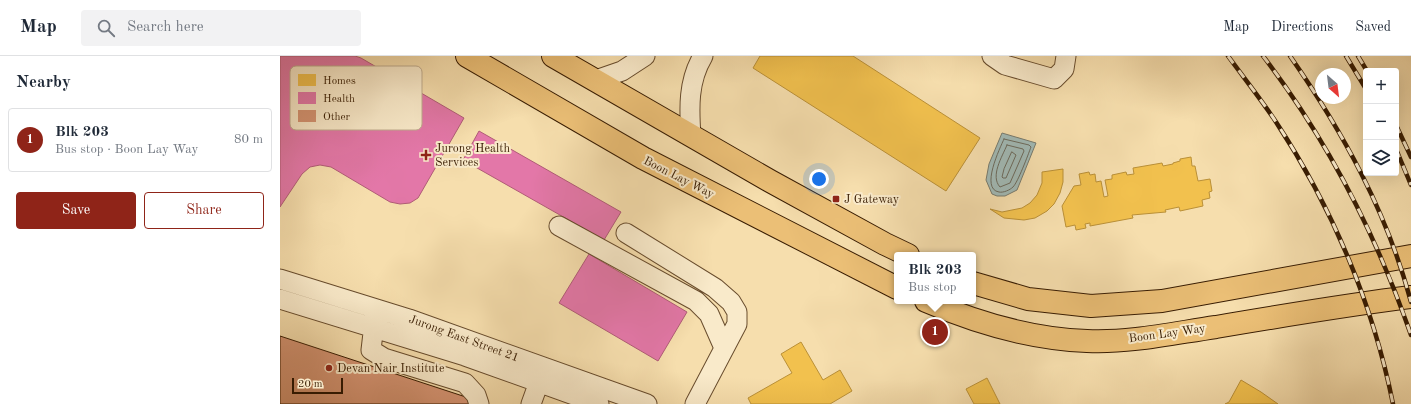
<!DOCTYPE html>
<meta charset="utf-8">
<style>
body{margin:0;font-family:"Old Standard TT",serif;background:#f2f2f3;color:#1f2937}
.controls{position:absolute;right:12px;top:12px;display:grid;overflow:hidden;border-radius:4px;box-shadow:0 4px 16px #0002}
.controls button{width:36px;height:36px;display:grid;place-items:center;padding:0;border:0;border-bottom:1px solid #e0e1e3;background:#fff;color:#1f2937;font:20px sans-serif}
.compass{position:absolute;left:1035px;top:12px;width:36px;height:36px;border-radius:50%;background:#fff;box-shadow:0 4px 16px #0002;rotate:152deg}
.scale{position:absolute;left:12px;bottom:10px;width:51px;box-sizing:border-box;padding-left:4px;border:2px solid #381c02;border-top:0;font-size:11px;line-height:14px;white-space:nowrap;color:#381c02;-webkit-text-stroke:3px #f9eaca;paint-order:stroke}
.you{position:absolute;left:539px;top:123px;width:14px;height:14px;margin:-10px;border:3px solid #fff;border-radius:50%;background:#1a73e8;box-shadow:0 0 0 6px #1a73e833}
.badge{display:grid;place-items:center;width:26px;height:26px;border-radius:50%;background:#8f2418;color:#fff;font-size:13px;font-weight:700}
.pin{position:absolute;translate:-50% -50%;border:2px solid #fff;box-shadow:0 1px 4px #0006}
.popup{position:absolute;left:614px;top:196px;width:82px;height:52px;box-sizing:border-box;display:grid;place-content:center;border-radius:4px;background:#fff;filter:drop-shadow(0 1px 3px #0005);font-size:13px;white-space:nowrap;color:#747a83}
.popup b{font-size:15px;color:#1f2937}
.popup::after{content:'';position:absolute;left:50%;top:100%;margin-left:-8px;border:8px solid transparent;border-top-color:#fff}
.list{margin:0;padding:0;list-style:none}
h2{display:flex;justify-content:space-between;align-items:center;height:52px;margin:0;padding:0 16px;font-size:17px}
h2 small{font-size:13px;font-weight:400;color:#747a83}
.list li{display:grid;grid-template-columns:26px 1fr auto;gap:12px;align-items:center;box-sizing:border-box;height:64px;margin:0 8px 8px;padding:0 8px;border:1px solid #e0e1e3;border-radius:4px}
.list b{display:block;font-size:15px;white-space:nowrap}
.list p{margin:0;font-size:13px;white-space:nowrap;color:#747a83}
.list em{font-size:13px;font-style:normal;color:#747a83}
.actions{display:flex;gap:8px;padding:12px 16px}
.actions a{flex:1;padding:9px 0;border:1px solid #8f2418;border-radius:4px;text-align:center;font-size:14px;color:#8f2418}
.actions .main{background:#8f2418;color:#fff}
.icon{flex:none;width:22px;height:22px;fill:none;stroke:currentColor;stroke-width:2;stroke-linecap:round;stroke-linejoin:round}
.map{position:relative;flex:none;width:1131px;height:348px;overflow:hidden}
header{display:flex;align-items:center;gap:24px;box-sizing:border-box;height:56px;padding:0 20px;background:#fff;border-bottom:1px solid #e0e1e3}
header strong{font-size:19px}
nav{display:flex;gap:22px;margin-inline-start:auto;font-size:14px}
.search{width:280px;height:36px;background:#f2f2f3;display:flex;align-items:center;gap:10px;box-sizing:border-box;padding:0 14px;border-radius:4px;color:#747a83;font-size:15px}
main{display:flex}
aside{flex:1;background:#fff}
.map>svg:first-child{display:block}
.water{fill:#a1b9b5;stroke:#777a6d}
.homes{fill:#f2c14e;stroke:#ba9037}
.health{fill:#e377a8;stroke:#b05c76}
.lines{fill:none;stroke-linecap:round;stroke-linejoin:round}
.shore{stroke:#6c6a5c;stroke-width:1}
.building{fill:#d59473;stroke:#381c02}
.minor-casing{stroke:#684c2d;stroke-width:21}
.major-casing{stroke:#381c02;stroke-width:24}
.minor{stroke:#f9eaca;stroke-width:19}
.major{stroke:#ebbf76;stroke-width:22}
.rail-casing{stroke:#381c02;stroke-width:4.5}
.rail{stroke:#f9eaca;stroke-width:3;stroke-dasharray:9;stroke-linecap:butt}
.poi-dot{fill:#8f2418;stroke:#f9eaca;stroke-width:1.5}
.labels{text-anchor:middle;stroke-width:4;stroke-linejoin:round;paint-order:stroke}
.poi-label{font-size:12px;fill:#381c02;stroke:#f9eaca;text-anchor:start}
.street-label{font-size:12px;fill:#381c02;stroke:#f9eaca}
.key{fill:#f9eaca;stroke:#bfac8e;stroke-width:1}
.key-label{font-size:11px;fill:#381c02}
</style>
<header>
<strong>Map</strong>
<div class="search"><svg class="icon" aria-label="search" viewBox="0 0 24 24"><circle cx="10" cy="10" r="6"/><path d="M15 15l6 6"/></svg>Search here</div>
<nav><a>Map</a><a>Directions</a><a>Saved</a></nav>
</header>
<main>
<aside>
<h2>Nearby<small></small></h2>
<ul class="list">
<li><span class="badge">1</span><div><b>Blk 203</b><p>Bus stop · Boon Lay Way</p></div><em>80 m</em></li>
</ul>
<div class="actions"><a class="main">Save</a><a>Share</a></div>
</aside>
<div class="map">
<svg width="1131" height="348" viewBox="0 0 1131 348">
<rect width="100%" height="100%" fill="#f6dead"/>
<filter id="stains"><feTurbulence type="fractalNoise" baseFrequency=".005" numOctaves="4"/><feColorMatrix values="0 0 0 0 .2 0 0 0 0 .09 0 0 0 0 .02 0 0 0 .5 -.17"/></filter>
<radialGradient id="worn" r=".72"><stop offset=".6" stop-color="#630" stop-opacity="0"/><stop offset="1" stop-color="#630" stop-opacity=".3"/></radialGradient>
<path class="water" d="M 722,77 L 756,87 L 737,134 L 725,140 L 717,140 L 712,138 L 706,124 L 709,108 Z"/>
<path class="homes" d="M 480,0 L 573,0 L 700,82 L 666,135 L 473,12 Z
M 911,101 L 912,110 L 915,110 L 918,125 L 930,123 L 932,135 L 929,136 L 930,142 L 922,144 L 923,150 L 900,155 L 899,151 L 885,154 L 886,156 L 852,159 L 853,162 L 810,170 L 810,167 L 805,168 L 806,172 L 796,174 L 795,169 L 786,171 L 782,150 L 794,130 L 801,129 L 799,118 L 809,116 L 810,119 L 815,118 L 816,126 L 821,125 L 824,141 L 828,140 L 825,124 L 832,123 L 832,119 L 846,116 L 847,119 L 854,118 L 853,112 L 882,107 L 883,110 L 893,108 L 893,107 L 900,105 L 900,103 Z
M 783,113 L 783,126 L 780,137 L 774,148 L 767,155 L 755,162 L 744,164 L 724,162 L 710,153 L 722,156 L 742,152 L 750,147 L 757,139 L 762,127 L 762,116 Z
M 521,286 L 543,324 L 560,314 L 572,335 L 550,348 L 471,348 L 468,342 L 512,317 L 501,298 Z
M 707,322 L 720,348 L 694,348 L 686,333 Z
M 961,324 L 981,336 L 998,348 L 945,348 L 949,346 Z"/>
<path class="health" d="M 0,0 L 75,0 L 81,2 L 184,62 L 138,142 L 130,147 L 120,148 L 110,146 L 51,111 L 40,109 L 30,111 L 22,118 L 0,151 Z
M 199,75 L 341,156 L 324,184 L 183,104 Z
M 309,198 L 407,256 L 378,305 L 279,247 Z"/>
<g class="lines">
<path class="shore" d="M 724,83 L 749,89 L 751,91 C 748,99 738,126 733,131 C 730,134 723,137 719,136 C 700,133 720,92 724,83 Z
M 727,89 L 743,93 L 744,95 L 730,127 L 720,131 C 710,120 722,101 727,89 Z
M 732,96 L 736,99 L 726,122 L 723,122 L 722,121 L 724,113 Z"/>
</g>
<path class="building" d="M 0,280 L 195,344 L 194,348 L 0,348 Z"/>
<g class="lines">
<defs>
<path id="minor" d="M 712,0 L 725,9 L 774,23 L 784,13 L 786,0
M 316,24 L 342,15 L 365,0
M 411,80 C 409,52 408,25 423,0
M 279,170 L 416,245 L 429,258 L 444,292
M 346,177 L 435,232 L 451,246 L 457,256 L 457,268 L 415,348
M 0,223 L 129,263 L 367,348
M 0,243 L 185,300 L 319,348
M 95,260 L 91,294 L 104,302 L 185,327 L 196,339 L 199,348
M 251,348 L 259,326"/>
<path id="major" d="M 187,0 L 363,102 L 617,232
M 273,0 L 490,125 L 605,188 L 628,199
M 693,227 L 748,243 L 811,250 L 882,245 L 1131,200
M 646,245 C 697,267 752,283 807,285 C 850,287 894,277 936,271 C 1001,260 1066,249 1131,241"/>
</defs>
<use href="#minor" class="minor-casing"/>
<use href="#major" class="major-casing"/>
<use href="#minor" class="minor"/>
<use href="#major" class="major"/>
<defs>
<path id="rail" d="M 948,0 C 964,22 981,43 996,66 C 1052,151 1093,248 1113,348
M 983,0 C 1048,85 1096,178 1131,279
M 1010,0 C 1063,76 1107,156 1131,246
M 1066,0 L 1086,33
M 1078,0 L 1087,15
M 1116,69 L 1131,101
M 1116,93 L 1131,129"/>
</defs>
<use href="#rail" class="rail-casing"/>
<use href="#rail" class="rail"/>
</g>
<g class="poi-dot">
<path d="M144 93h4v4h4v4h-4v4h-4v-4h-4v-4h4z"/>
<rect x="552" y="139" width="8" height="8" rx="2"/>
<circle cx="49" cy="312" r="4"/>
</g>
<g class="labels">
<g class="poi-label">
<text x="155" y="96">Jurong Health<tspan x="155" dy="14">Services</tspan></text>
<text x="564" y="147">J Gateway</text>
<text x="57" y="316">Devan Nair Institute</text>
</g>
<g class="street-label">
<text transform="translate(399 121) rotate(27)" y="4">Boon Lay Way</text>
<text transform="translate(887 277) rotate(-8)" y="4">Boon Lay Way</text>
<text transform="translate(184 282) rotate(20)" y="4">Jurong East Street 21</text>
</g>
</g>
<rect x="10" y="10" width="132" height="64" rx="6" class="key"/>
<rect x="18" y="18" width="18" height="12" fill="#f2c14e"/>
<rect x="18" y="36" width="18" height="12" fill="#e377a8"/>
<rect x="18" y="54" width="18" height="12" fill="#d59473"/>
<g class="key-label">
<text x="43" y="28">Homes</text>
<text x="43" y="46">Health</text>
<text x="43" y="64">Other</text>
</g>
<rect width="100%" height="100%" filter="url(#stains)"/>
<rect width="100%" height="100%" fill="url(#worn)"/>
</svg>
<div class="controls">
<button>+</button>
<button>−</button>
<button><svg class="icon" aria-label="layers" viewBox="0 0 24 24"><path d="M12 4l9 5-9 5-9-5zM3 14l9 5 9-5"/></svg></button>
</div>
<svg class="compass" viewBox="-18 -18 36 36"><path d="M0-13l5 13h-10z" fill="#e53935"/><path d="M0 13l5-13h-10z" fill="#747a83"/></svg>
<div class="scale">20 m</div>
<div class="you"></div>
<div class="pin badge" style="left:655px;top:276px">1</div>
<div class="popup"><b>Blk 203</b>Bus stop</div>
</div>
</main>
